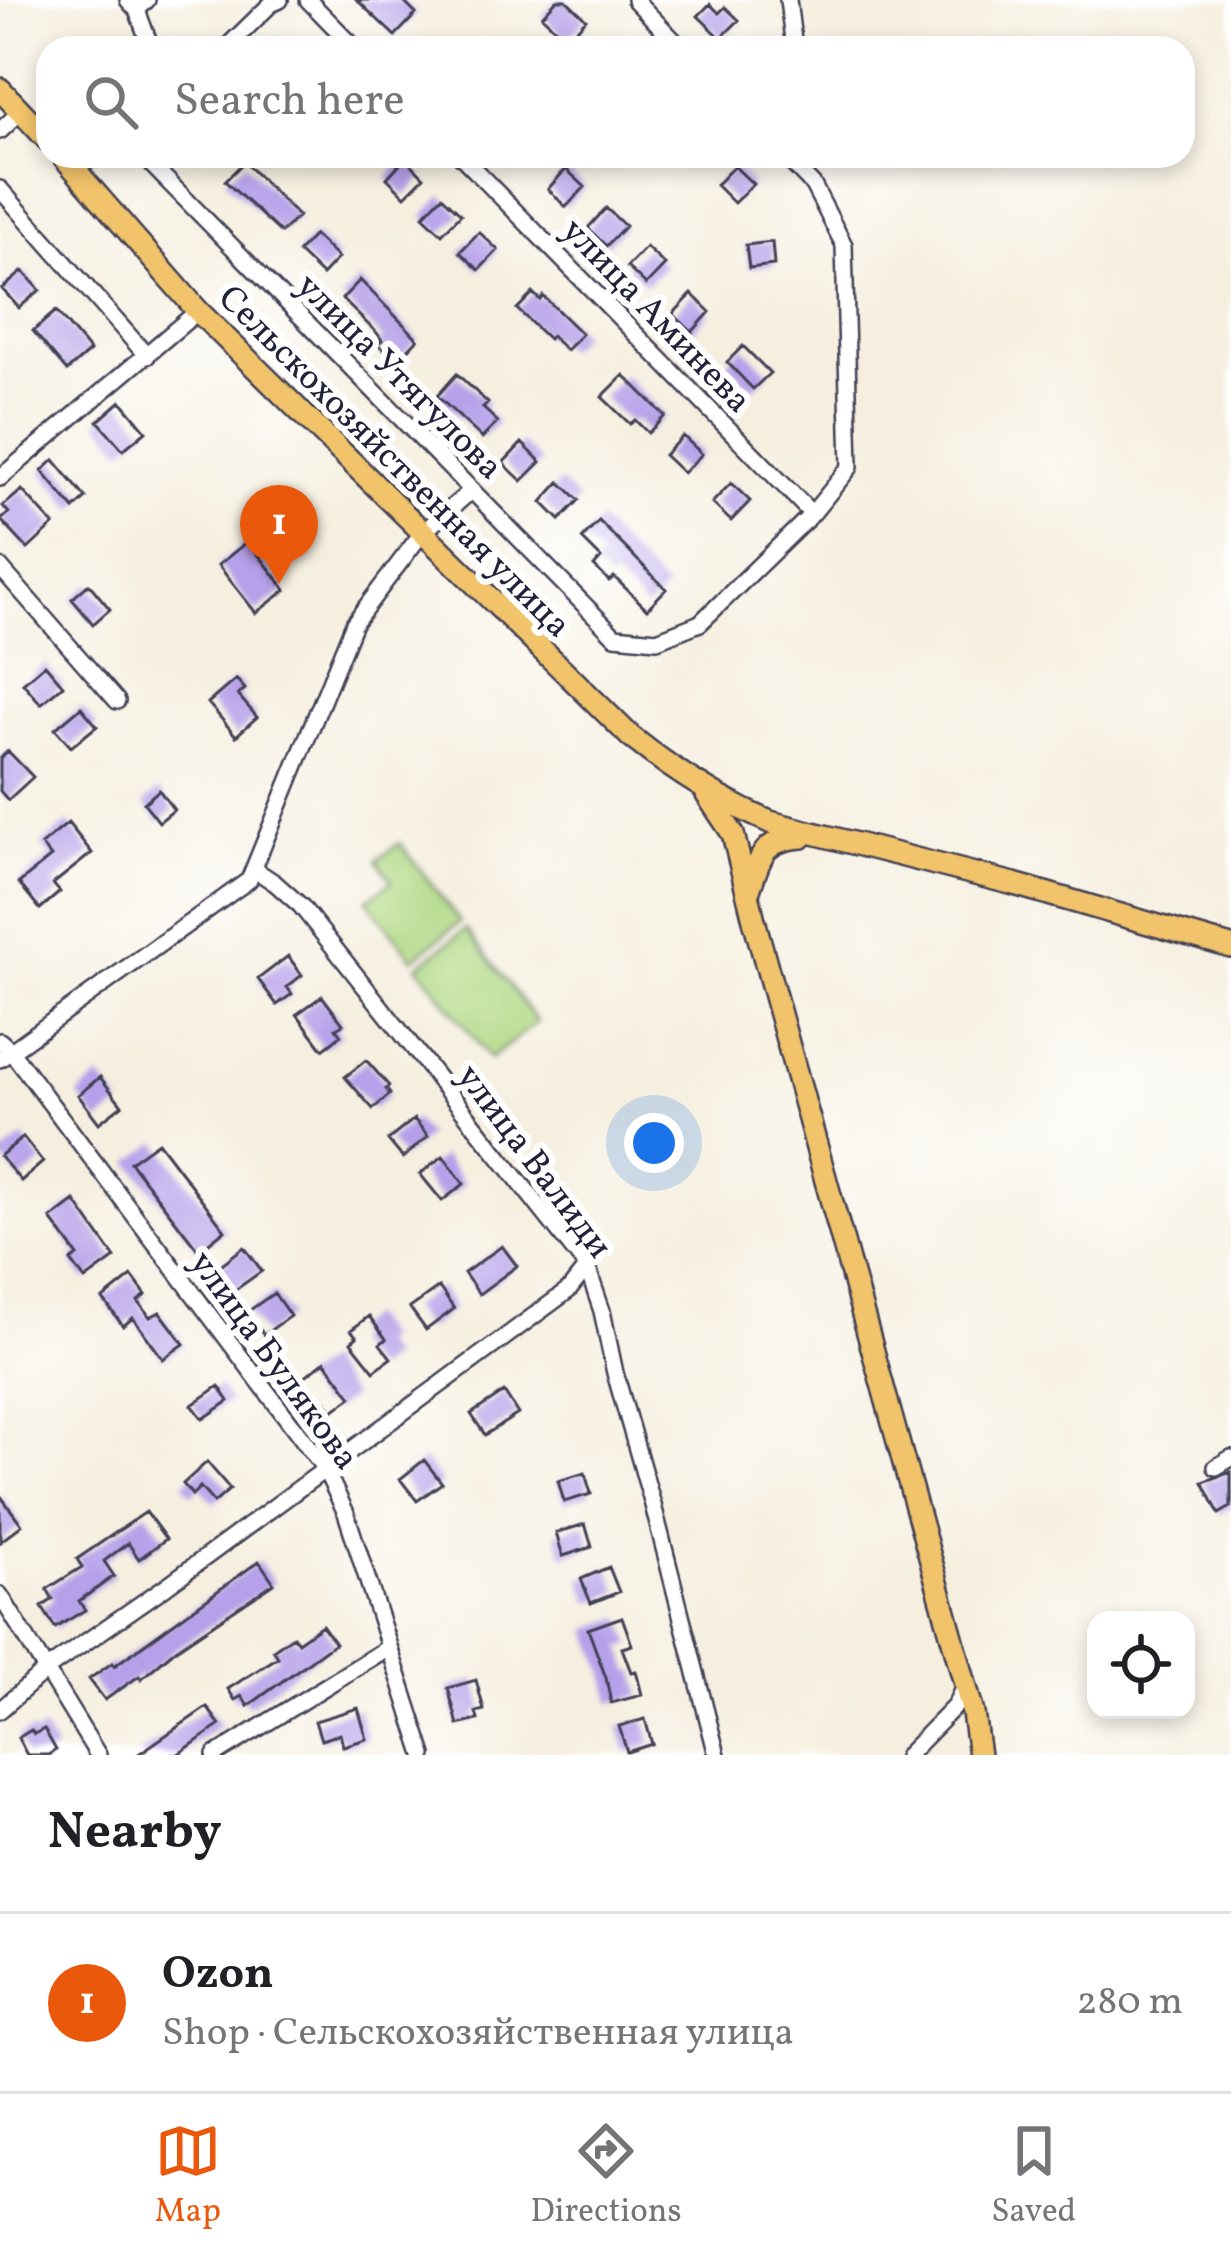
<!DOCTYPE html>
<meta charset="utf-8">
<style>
body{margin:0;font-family:Vollkorn,serif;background:#f2f2f2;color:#202124}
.controls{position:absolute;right:36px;bottom:36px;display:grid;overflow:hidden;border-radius:24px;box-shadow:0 6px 18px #0003}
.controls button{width:108px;height:108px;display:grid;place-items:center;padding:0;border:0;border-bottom:3px solid #e0e0e0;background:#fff;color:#202124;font:60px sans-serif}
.you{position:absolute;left:654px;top:1143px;width:42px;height:42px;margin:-30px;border:9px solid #fff;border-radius:50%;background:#1a73e8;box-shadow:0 0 0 18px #1a73e833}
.badge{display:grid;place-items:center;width:78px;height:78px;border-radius:50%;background:#ea580c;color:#fff;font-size:39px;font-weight:700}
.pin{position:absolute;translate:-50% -99px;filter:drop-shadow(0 3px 6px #0008)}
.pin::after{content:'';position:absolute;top:63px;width:42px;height:36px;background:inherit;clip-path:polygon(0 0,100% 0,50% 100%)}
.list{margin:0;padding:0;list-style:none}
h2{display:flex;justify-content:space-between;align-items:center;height:156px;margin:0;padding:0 48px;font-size:51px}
h2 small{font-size:39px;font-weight:400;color:#757577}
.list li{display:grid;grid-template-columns:78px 1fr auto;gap:36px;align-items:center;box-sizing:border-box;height:180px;padding:0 48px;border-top:3px solid #e0e0e0}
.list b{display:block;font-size:45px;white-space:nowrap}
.list p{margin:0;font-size:39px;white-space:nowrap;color:#757577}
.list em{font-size:39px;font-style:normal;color:#757577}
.icon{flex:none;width:66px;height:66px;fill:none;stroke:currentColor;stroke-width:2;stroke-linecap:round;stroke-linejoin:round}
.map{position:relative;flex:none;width:1231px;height:1755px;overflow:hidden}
.search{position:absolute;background:#fff;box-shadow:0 6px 18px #0003;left:36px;right:36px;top:36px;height:132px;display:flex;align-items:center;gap:30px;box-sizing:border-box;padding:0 42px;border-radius:36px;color:#757577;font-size:45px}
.sheet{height:336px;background:#fff}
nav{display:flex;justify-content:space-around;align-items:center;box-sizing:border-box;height:168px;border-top:3px solid #e0e0e0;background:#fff;font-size:33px;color:#757577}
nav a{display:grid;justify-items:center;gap:6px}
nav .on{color:#ea580c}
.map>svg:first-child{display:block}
.green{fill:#b0d984;stroke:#697e60;stroke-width:3}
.building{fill:#b6a0e9}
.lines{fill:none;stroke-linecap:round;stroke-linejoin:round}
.minor-casing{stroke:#424154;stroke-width:20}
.major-casing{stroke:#424154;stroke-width:26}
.minor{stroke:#fff;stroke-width:15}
.major{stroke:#f1c36a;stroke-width:21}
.labels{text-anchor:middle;stroke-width:12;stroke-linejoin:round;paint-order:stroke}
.street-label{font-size:36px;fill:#22223b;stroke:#fff}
</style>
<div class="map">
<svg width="1231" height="1755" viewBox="0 0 1231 1755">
<rect width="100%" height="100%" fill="#fff"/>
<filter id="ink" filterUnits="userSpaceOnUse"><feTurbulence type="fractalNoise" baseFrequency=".00833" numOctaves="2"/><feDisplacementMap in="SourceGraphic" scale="24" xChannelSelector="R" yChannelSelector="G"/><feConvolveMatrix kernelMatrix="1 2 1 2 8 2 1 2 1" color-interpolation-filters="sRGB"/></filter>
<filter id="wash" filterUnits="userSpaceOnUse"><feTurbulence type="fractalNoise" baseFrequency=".004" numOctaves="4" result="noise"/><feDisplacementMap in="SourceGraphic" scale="48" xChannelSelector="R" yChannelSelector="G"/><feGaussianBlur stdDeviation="2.7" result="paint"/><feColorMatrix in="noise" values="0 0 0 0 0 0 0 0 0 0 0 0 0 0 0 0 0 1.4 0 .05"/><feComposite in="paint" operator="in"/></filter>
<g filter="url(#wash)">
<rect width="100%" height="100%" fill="#f6efdf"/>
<path class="green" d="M 400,843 L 460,922 L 413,959 L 367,900 L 392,881 L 377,860 Z
M 466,929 L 537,1022 L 490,1059 L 418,966 Z"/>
<g id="blocks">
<path class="building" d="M 357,0 L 402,0 L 416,14 L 395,36 Z
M 557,0 L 566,0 L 586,19 L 567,40 L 542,16 Z
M 710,4 L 719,13 L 725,7 L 739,20 L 721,38 L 698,16 Z
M 405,158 L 424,177 L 405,196 L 387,178 Z
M 244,162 L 298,216 L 281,233 L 225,181 Z
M 734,166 L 753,184 L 734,203 L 716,185 Z
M 566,169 L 585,187 L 566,207 L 548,189 Z
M 442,196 L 461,214 L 442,234 L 423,216 Z
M 606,208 L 625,226 L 606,246 L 588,228 Z
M 479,232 L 498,250 L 479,270 L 460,252 Z
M 314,235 L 338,258 L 322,275 L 298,252 Z
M 772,242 L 774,265 L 749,268 L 746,245 Z
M 646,247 L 665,265 L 646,285 L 627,267 Z
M 23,271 L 40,290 L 19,308 L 2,289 Z
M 360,280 L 418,339 L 401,357 L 392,350 L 388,354 L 378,344 L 382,340 L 377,333 L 342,299 Z
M 533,293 L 540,300 L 543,296 L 582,334 L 566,350 L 551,336 L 548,339 L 517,309 Z
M 692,294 L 710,312 L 692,332 L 673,314 Z
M 56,311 L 90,351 L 67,371 L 33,331 Z
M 743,346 L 770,373 L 753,389 L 727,362 Z
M 457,374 L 488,403 L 483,408 L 498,422 L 482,438 L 437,396 Z
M 624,375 L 665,416 L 648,433 L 635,420 L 630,424 L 602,397 Z
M 121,401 L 146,431 L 123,450 L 98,421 Z
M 683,436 L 702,454 L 683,473 L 664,455 Z
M 522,443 L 541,462 L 522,481 L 503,463 Z
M 54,460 L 86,498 L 74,509 L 42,471 Z
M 560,482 L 579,500 L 560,520 L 542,502 Z
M 731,483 L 750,501 L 731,521 L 712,503 Z
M 22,490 L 54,525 L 28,549 L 1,520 L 9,513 L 3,506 Z
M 599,521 L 666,589 L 647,609 L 614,577 L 609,581 L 594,566 L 601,558 L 582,539 Z
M 248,541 L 286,590 L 256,613 L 218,565 Z
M 89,584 L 110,609 L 93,624 L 72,599 Z
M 45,664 L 63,685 L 41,704 L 23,683 Z
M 236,679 L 245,689 L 238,695 L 257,717 L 236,736 L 208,703 Z
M 81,707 L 97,726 L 71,747 L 55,729 Z
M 8,751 L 33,777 L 8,800 L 0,791 L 0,758 Z
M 159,790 L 174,810 L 159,822 L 144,803 Z
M 68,823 L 92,853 L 53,884 L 60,892 L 40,909 L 19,883 L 51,857 L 41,845 Z
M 288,956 L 302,975 L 287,987 L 292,994 L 277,1005 L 258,979 Z
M 322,996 L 343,1024 L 336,1028 L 341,1035 L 323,1049 L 297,1014 Z
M 366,1060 L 389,1086 L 386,1089 L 390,1094 L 373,1109 L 345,1077 Z
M 100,1077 L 122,1105 L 99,1123 L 78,1095 Z
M 414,1119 L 428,1136 L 403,1158 L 388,1140 Z
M 23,1137 L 43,1162 L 21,1181 L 0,1156 Z
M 158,1142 L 225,1230 L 199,1251 L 130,1162 Z
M 443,1156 L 464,1184 L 442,1201 L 420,1174 Z
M 75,1201 L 115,1258 L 85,1280 L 71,1261 L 78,1256 L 51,1219 Z
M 502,1246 L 517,1266 L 479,1294 L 464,1273 Z
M 244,1247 L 262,1271 L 231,1293 L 214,1270 Z
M 132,1276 L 146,1295 L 138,1301 L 150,1317 L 160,1312 L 184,1344 L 163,1359 L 133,1318 L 123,1326 L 103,1299 Z
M 439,1287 L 454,1309 L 426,1330 L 410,1308 Z
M 274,1293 L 290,1316 L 264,1335 L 247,1312 Z
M 369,1316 L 386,1339 L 380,1344 L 391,1358 L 374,1371 L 351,1342 L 357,1337 L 351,1330 Z
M 325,1361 L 352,1397 L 333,1411 L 326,1402 L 320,1407 L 300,1380 Z
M 219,1386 L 229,1401 L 203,1419 L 192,1405 Z
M 504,1392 L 518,1414 L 485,1435 L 471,1414 Z
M 424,1460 L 442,1483 L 417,1501 L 400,1479 Z
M 207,1462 L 230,1489 L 214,1503 L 200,1487 L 192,1495 L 183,1484 Z
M 1231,1472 L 1231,1507 L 1219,1514 L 1203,1482 Z
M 585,1473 L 591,1494 L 564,1502 L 558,1481 Z
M 0,1495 L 22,1525 L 0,1542 Z
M 146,1512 L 166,1539 L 139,1559 L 128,1543 L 104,1561 L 114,1576 L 79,1601 L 85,1610 L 55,1628 L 42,1607 L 53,1599 L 47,1589 L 82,1567 L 77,1559 Z
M 585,1524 L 592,1547 L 563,1556 L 556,1533 Z
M 259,1561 L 274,1583 L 176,1649 L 141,1679 L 139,1676 L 105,1700 L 89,1679 L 112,1663 L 114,1666 Z
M 609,1567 L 619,1592 L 591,1603 L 581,1579 Z
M 622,1617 L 632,1645 L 622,1648 L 631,1672 L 636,1671 L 642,1695 L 611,1703 L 606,1678 L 588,1629 Z
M 322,1625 L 335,1643 L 248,1706 L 242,1696 L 235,1700 L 228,1689 L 278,1657 L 273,1650 L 293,1636 L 298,1642 Z
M 476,1680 L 484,1710 L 476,1712 L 478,1720 L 458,1725 L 448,1688 Z
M 207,1707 L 220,1725 L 177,1755 L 137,1755 Z
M 358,1708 L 367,1739 L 343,1746 L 340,1734 L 321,1740 L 315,1721 Z
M 645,1719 L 652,1744 L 627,1752 L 619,1726 Z
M 44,1729 L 56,1750 L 48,1755 L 27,1755 L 18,1738 L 31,1730 L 34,1734 Z"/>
</g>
</g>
<g filter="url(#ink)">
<use href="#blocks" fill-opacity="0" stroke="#424154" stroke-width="3"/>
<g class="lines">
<defs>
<path id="minor" d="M 128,0 L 137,10 L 147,0
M 308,0 L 355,48
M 635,0 L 681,48
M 788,0 L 794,48
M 137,10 L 151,48
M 226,48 L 271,4 L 280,0
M 0,131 L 21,111
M 143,156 L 615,636 L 657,640 L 700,623 L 812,514 L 850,467 L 844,245 L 813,185 L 785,156
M 461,156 L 812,514
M 73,167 L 98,156
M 0,189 L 147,356
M 0,478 L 198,311
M 0,567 L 117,701
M 254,869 L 275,883 L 301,906 L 587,1267 L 602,1311 L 615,1373 L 653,1505 L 717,1755
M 0,1041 L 11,1051 L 325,1469 L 346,1513 L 424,1755
M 0,1059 L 249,880 L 354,623 L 422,533 L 472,490
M 1216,1467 L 1231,1458
M 0,1595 L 98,1755
M 0,1710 L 47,1669 L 165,1587 L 569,1290 L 587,1267
M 215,1755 L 389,1647
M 907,1755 L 955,1706 L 965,1684"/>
<path id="major" d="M 0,89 L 48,140
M 63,156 L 198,311 L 631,737 C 675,772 719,800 770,822 L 1014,884 L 1231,947
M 707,795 L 733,834 L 754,920 L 973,1713 L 979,1755
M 748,893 C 761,858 760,840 802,837"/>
</defs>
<use href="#minor" class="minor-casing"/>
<use href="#major" class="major-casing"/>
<use href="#minor" class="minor"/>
<use href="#major" class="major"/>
</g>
</g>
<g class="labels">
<g class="street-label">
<text transform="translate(658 314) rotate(46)" y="13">улица Аминева</text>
<text transform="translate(401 375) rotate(45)" y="13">улица Утягулова</text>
<text transform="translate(396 460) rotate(45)" y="13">Сельскохозяйственная улица</text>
<text transform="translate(536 1160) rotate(53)" y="13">улица Валиди</text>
<text transform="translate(276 1359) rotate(54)" y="13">улица Булякова</text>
</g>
</g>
</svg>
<div class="controls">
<button><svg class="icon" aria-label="locate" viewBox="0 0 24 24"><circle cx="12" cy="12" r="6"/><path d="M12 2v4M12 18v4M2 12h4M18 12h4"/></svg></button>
</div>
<div class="you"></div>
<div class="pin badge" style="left:279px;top:584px">1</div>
<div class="search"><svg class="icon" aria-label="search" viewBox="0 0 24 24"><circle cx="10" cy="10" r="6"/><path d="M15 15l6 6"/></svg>Search here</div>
</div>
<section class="sheet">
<h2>Nearby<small></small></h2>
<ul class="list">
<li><span class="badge">1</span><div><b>Ozon</b><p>Shop · Сельскохозяйственная улица</p></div><em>280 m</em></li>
</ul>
</section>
<nav>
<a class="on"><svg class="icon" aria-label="map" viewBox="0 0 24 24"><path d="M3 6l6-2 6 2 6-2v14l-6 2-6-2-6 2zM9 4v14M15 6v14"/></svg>Map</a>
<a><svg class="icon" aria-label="directions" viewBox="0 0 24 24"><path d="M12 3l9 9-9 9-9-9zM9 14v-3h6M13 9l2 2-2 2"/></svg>Directions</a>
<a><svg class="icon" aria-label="saved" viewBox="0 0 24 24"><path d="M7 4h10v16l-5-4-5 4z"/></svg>Saved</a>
</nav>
